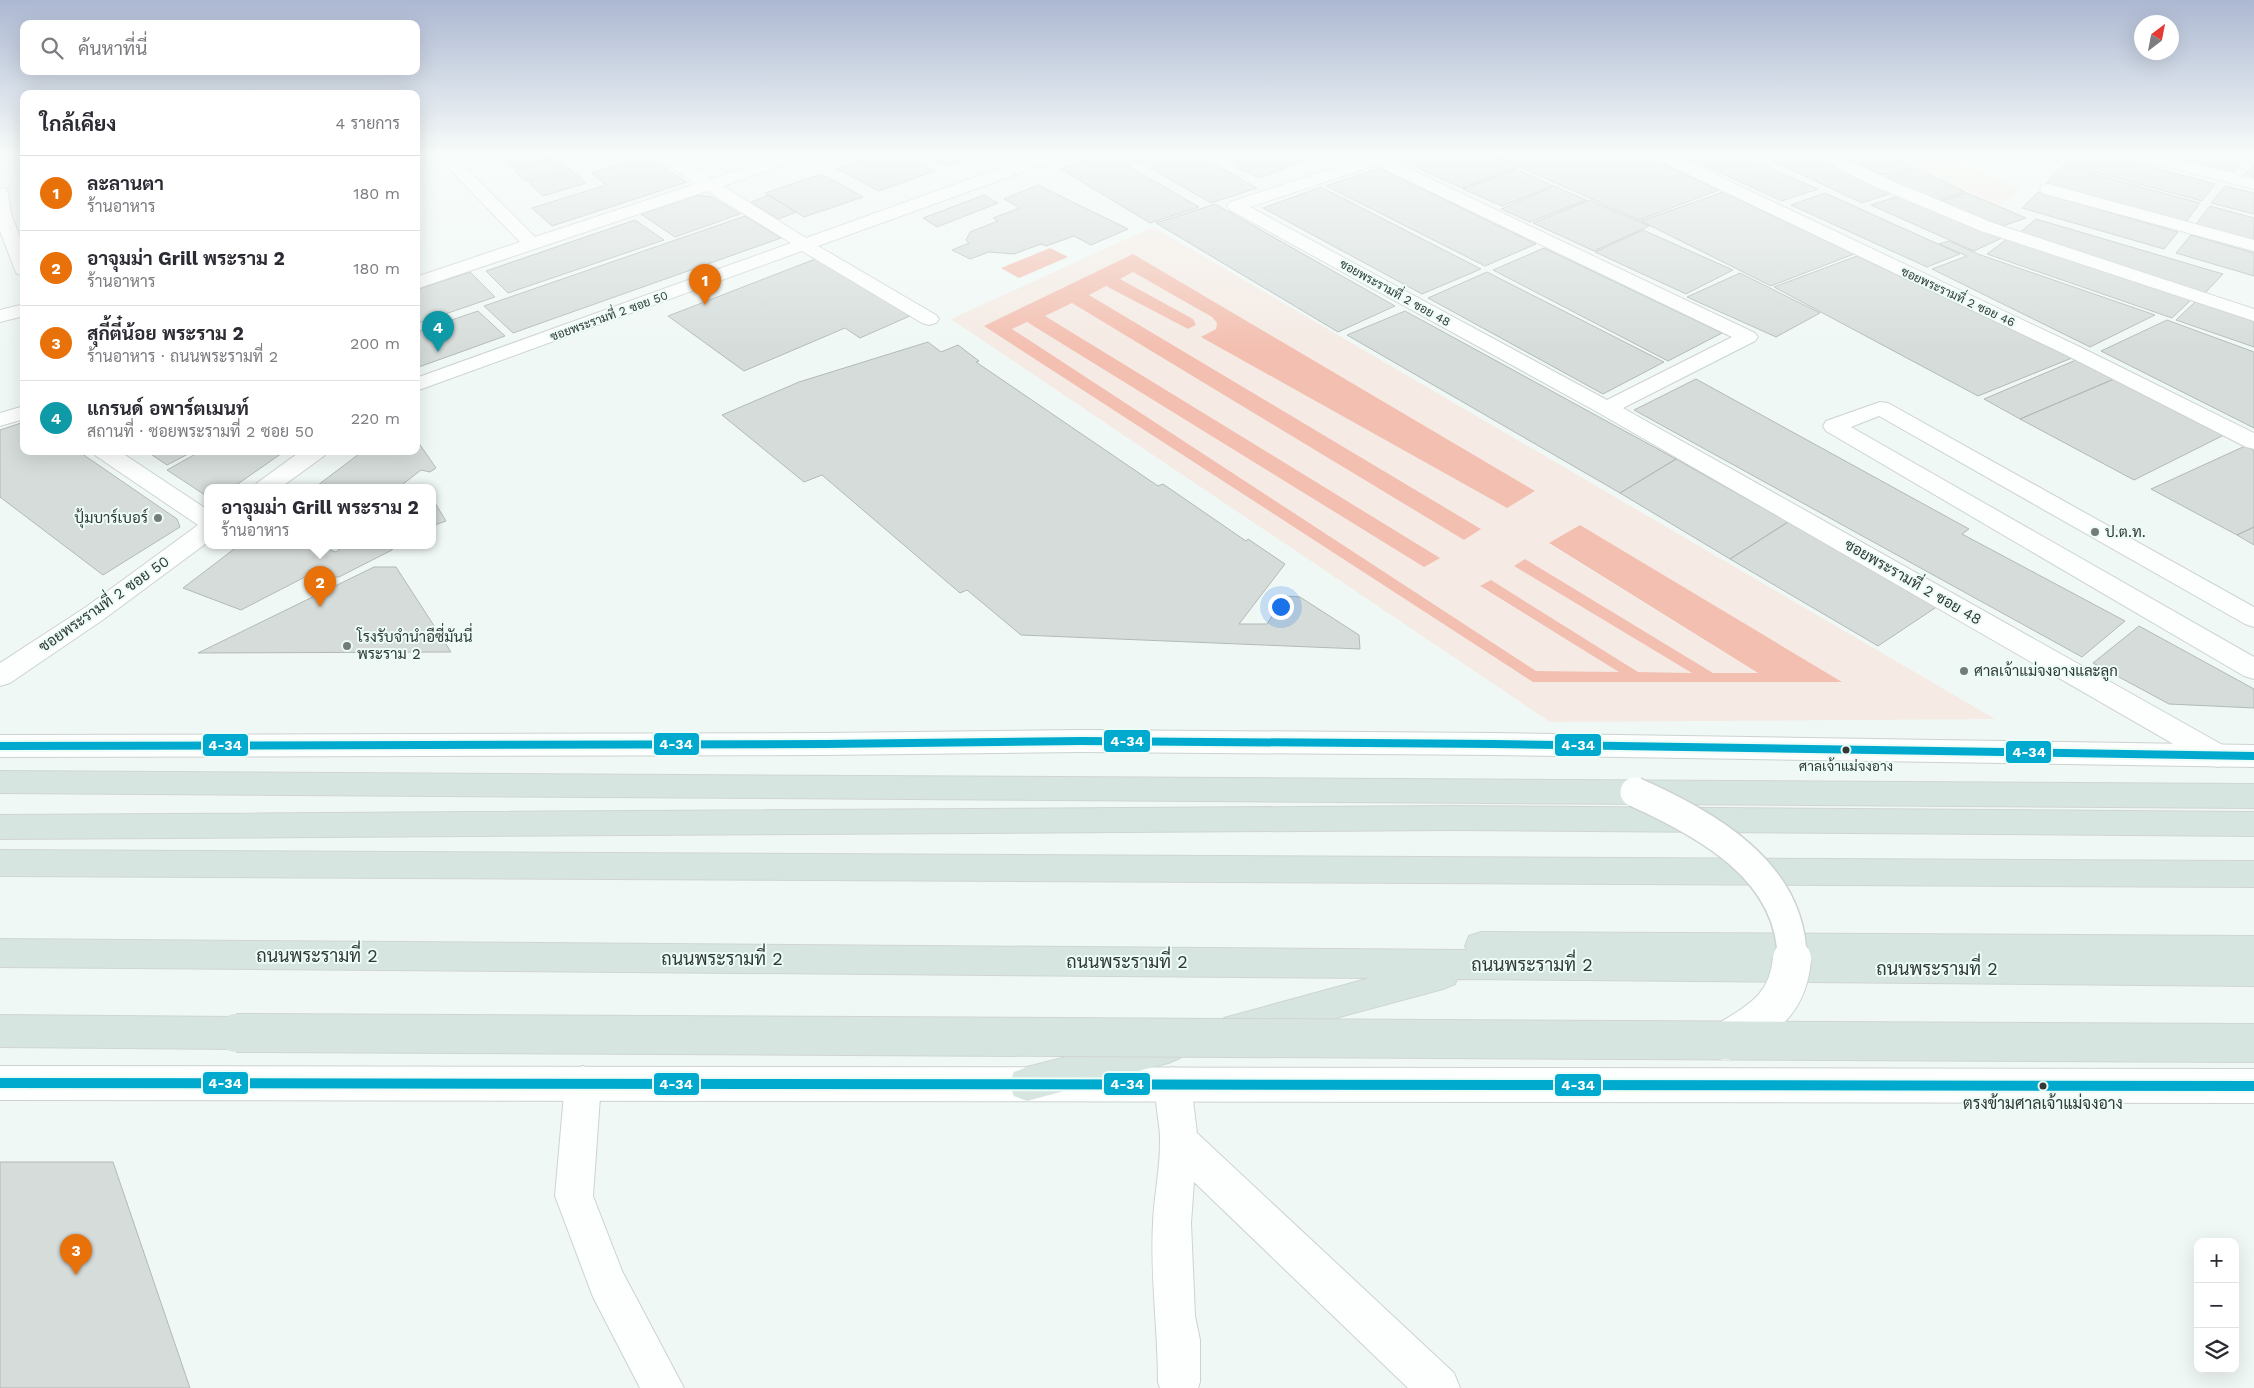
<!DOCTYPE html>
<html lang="th">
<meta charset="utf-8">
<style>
body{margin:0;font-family:"Work Sans",Sarabun,sans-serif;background:#f2f2f3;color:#2b2b33}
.controls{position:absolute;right:15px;bottom:15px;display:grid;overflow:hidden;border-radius:10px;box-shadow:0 5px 20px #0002}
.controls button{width:45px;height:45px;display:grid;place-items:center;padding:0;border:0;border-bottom:1px solid #e1e1e2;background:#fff;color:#2b2b33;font:25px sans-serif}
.compass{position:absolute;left:2134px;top:15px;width:45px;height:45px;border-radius:50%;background:#fff;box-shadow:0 5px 20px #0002;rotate:32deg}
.you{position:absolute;left:1280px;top:606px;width:18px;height:18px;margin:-12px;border:4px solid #fff;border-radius:50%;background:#1a73e8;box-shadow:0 0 0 8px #1a73e833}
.badge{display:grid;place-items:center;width:32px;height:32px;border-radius:50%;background:#2563eb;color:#fff;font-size:16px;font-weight:700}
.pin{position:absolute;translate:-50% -41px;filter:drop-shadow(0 1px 2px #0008)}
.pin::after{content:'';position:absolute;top:26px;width:18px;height:15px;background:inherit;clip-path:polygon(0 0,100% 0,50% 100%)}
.popup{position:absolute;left:204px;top:484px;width:232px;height:65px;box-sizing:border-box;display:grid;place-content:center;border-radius:10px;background:#fff;filter:drop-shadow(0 1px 4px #0005);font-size:16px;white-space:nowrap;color:#7c7c81}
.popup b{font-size:19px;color:#2b2b33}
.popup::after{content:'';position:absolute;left:50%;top:100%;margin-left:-10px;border:10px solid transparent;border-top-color:#fff}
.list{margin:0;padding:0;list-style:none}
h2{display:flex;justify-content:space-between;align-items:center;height:65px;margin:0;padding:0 20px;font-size:21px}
h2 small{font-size:16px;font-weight:400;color:#7c7c81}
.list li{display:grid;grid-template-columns:32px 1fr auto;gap:15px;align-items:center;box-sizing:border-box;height:75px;padding:0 20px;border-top:1px solid #e1e1e2}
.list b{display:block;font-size:19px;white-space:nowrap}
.list p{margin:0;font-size:16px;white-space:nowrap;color:#7c7c81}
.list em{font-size:16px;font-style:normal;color:#7c7c81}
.icon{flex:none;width:28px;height:28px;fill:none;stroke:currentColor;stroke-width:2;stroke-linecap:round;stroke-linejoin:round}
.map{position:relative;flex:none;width:2254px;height:1388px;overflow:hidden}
.search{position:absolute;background:#fff;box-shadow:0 5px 20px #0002;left:20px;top:20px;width:400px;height:55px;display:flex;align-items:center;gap:12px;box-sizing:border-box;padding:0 18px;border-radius:10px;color:#7c7c81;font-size:19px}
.panel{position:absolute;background:#fff;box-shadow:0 5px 20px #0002;left:20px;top:90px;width:400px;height:365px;border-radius:10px}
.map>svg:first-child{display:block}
.green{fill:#f5eae4;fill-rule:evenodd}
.water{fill:#f3bfb0}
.building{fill:#d5dcda;stroke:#b2b9b6}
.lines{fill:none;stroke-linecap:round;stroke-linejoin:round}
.street-casing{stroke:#ccd3d0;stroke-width:2}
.secondary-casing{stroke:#ccd3d0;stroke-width:2}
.highway-casing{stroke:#d0d5d3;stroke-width:2}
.street{fill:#fdfefe;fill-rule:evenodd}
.secondary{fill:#fdfefe;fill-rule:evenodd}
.highway{fill:#d7e5e1;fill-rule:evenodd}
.secondary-bridge-far1-casing{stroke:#ccd3d0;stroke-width:32;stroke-linecap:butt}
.secondary-bridge-casing{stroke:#ccd3d0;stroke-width:40;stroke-linecap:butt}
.highway-bridge-casing{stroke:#d0d5d3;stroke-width:40;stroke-linecap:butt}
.secondary-bridge-far1{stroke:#fdfefe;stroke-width:29}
.secondary-bridge{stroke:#fdfefe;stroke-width:38}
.highway-bridge{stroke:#d7e5e1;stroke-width:38}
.bus-1-far1-casing{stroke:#ecfcf6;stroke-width:12}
.bus-1-casing{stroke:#ecfcf6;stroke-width:14}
.bus-1-far1{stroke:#00a9ce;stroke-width:8}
.bus-1{stroke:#00a9ce;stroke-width:10}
.poi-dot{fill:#747c7a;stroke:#ecfcf6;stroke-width:2}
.bus-dot{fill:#323937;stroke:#ecfcf6;stroke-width:2}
.labels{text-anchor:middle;stroke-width:4;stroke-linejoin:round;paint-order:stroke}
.far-street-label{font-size:12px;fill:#323937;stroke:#ecfcf6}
.bus-label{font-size:14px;fill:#323937;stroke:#ecfcf6}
.poi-label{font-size:15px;fill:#323937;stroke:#ecfcf6;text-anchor:start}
.street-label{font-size:15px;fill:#323937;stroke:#ecfcf6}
.near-bus-label{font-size:16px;fill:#323937;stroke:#ecfcf6}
.near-street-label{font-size:18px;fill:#323937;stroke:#ecfcf6}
.line-badge{stroke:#ecfcf6;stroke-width:2}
.badge-label{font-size:14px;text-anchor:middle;font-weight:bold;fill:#fff}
</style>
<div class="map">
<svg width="2254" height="1388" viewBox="0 0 2254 1388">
<rect width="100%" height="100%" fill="#f0f8f5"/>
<path class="green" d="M 1891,155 L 1942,155 L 2021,189 L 2000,206 Z
M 1153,227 L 1995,719 L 1550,722 L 951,319 ZM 1133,254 L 1534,492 L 1507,508 L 1202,337 L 1216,329 L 1217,323 L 1212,317 L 1133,272 L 1119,279 L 1193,319 L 1188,329 L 1106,286 L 1089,295 L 1480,528 L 1464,540 L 1071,302 L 1044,316 L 1440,558 L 1027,322 L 1012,329 L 1536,671 L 1620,672 L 1480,587 L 1491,580 L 1638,672 L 1693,673 L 1514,566 L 1525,559 L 1713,673 L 1759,674 L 1549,544 L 1580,525 L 1841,682 L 1533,682 L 985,326 Z"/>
<path class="water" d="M 1050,248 L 1068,257 L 1019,278 L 1001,268 Z
M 1133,254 L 1535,491 L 1507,508 L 1201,337 L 1216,329 L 1217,323 L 1212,317 L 1133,272 L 1120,279 L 1193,319 L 1196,325 L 1188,329 L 1106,286 L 1089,295 L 1481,529 L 1464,540 L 1072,303 L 1045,316 L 1440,558 L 1424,567 L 1027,322 L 1012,329 L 1536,671 L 1619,672 L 1480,586 L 1491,580 L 1638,672 L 1692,673 L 1514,566 L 1525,559 L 1713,673 L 1758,673 L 1549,543 L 1580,525 L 1842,682 L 1533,682 L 984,326 Z"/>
<path class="building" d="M 505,155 L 549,155 L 553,158 L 513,168 L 501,156 Z
M 876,155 L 903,155 L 934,171 L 879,191 L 837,169 Z
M 926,155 L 974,155 L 975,156 L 947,166 Z
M 1105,155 L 1198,155 L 1257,188 L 1211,203 L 1140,162 L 1128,166 L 1199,207 L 1150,223 L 1061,169 Z
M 1248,155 L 1317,155 L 1260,178 L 1237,168 L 1244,165 L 1234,161 Z
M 1413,155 L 1491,155 L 1518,167 L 1462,188 L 1400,160 Z
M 1493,155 L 1643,155 L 1719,190 L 1639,220 Z
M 1681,155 L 1739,155 L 1818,189 L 1782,201 Z
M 1794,155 L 1814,155 L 1895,192 L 1862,203 L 1773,161 Z
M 1888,155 L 1915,168 L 1884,175 L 1843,156 Z
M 2074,155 L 2107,155 L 2215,184 L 2202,201 L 2065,164 Z
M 2159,155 L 2234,155 L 2245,158 L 2232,174 Z
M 647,157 L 687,182 L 552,226 L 532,208 L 606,185 L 591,173 Z
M 558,158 L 570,169 L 525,181 L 514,170 Z
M 2254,163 L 2254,180 L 2243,177 Z
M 2063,166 L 2200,203 L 2186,222 L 2046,183 Z
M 1379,168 L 1536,244 L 1485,266 L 1326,186 Z
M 1516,169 L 1553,186 L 1502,206 L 1463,189 Z
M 1918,169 L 1962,190 L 1960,190 L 1965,192 L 1936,201 L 1887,177 Z
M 572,171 L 586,183 L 543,196 L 529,182 Z
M 822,174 L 863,197 L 804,217 L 765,193 Z
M 1038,185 L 1128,229 L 1091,245 L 1074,236 L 1046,246 L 1041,244 L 1014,254 L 989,252 L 970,259 L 952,250 L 969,243 L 966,240 L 970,232 L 998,221 L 993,218 L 1020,208 L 1004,199 Z
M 1554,186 L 1586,200 L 1530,222 L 1501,209 Z
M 2225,186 L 2254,193 L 2254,214 L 2211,203 Z
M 1321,187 L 1481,269 L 1422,294 L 1263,208 Z
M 1723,192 L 1765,212 L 1854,254 L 1771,286 L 1641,221 Z
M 2038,192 L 2178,232 L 2164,249 L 2022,208 Z
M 1825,193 L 1960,254 L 1927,267 L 1791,205 Z
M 1967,193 L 2026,218 L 1997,228 L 1938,202 Z
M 698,195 L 712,197 L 740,214 L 675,237 L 641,214 Z
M 769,195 L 797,212 L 778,219 L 751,202 Z
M 984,195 L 998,203 L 937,227 L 923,218 Z
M 1902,195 L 2002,238 L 1974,251 L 1871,205 Z
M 1589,200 L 1649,226 L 1594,251 L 1533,223 Z
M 1215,204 L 1395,306 L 1338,332 L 1156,223 Z
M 2210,206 L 2254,218 L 2254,240 L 2196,224 Z
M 745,216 L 781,238 L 513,333 L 484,306 Z
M 2036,219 L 2223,274 L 2204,294 L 2018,234 Z
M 635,220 L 664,240 L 508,293 L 486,271 Z
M 1643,230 L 1733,270 L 1686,294 L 1595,252 Z
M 2191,235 L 2254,253 L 2254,276 L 2176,253 Z
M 2007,239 L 2191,300 L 2172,318 L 1987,254 Z
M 1949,241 L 1978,254 L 2155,315 L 2090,347 L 1932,269 L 1967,256 L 1939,244 Z
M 1544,248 L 1722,333 L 1668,361 L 1493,270 Z
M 1857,256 L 2072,358 L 1978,396 L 1774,287 Z
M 818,258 L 912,315 L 860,338 L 845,328 L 744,371 L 668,316 Z
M 470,272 L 495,297 L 416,324 L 416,290 Z
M 1487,272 L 1664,362 L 1603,394 L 1428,298 Z
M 1740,273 L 1820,313 L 1776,337 L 1687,297 Z
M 2195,302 L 2254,321 L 2254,347 L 2176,320 Z
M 478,311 L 505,336 L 416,368 L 416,332 Z
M 1405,311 L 1676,459 L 1620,493 L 1347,335 Z
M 2167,320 L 2254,352 L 2254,428 L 2101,351 Z
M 928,342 L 941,352 L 958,345 L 979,361 L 976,362 L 1158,486 L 1163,484 L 1246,541 L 1248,539 L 1285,564 L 1239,624 L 1267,624 L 1285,596 L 1300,597 L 1359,635 L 1360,649 L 1021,635 L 967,590 L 960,593 L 822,475 L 804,482 L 722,415 L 799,382 Z
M 2076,360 L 2114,379 L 2020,419 L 1984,399 Z
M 1696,379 L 1969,529 L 1962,534 L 2125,621 L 2082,657 L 1634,410 Z
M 2114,379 L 2224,435 L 2134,480 L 2020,419 Z
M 24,422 L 24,451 L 78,451 L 177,519 L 180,527 L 103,575 L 0,497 L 0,430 Z
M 416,439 L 436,468 L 430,472 L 421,470 L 398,488 L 314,488 L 363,451 L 416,451 Z
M 2245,446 L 2254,450 L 2254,527 L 2237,535 L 2151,489 Z
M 146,451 L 194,451 L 167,465 Z
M 201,451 L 285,451 L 232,488 L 208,488 L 208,497 L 167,470 Z
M 1676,459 L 1788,522 L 1730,559 L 1620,493 Z
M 432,498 L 446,521 L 432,526 Z
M 1788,522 L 1938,606 L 1878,646 L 1730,559 Z
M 2254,527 L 2254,545 L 2237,535 Z
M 238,546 L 322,546 L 320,547 L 336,552 L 344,546 L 394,546 L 392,550 L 339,577 L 305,577 L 241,610 L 183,588 Z
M 374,567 L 396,567 L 451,652 L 198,653 Z
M 2139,626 L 2254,689 L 2254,708 L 2169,704 L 2093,663 Z
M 0,1162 L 113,1162 L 190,1388 L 0,1388 Z"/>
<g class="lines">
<defs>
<path id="street" d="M 436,155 L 453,155 L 535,237 L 696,184 L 653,155 L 673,155 L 711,179 L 780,156 L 791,155 L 794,159 L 792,162 L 723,186 L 806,238 L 1037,155 L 1063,155 L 1061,158 L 818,246 L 936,315 L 939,319 L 936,323 L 929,325 L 922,323 L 802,251 L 416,391 L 416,378 L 791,243 L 707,191 L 416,289 L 416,277 L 520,242 Z
M 1374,155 L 1399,155 L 1391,160 L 1755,333 L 1758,337 L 1755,341 L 1623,408 L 2228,748 L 2232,756 L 2228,764 L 2218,767 L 2208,764 L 1599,413 L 1230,210 L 1227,206 L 1230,202 ZM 1376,165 L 1732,337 L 1607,400 L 1250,207 Z
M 1652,155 L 1674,155 L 2080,347 L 2254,433 L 2254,449 L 2246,447 L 2066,355 L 1654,158 Z
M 1817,155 L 1838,155 L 1883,177 L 1993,223 L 2254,309 L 2254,321 L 1981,231 L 1871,185 L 1819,158 Z
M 2133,155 L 2162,155 L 2254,179 L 2254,189 L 2135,158 Z
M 2048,184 L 2254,240 L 2254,251 L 2042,193 L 2040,189 L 2042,185 Z
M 0,188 L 6,189 L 8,193 L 11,214 L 24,247 L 24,275 L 17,274 L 15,270 L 0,231 Z
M 24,304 L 24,316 L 0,322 L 0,310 Z
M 1880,402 L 1888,403 L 2254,607 L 2254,627 L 2245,624 L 1879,416 L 1851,427 L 2254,657 L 2254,679 L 2244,676 L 1826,431 L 1823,426 L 1826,421 Z
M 24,406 L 24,419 L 0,426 L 0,413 Z
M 93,451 L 119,451 L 208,510 L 208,542 L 104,619 L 10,683 L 0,686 L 0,663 L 86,607 L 198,525 L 96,456 Z
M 301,451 L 327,451 L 324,456 L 280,488 L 254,488 L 257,483 Z
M 583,1066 L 596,1071 L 601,1083 L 593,1196 L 622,1271 L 684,1388 L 640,1388 L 593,1297 L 555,1196 L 565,1083 L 570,1071 Z
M 1173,1067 L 1186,1072 L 1191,1084 L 1197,1133 L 1454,1373 L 1460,1388 L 1408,1388 L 1194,1182 L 1191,1223 L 1195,1316 L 1200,1340 L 1200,1382 L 1198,1388 L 1160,1388 L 1158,1382 C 1158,1329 1150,1276 1153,1223 C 1154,1196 1160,1170 1160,1143 C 1161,1119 1150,1095 1160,1072 Z"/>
<path id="secondary" d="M 1081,730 L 1494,733 L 2254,745 L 2254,767 L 1494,755 L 1081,752 L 825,755 L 0,757 L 0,735 L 825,733 Z
M 0,1066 L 2254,1069 L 2254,1103 L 0,1100 Z"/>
<path id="highway" d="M 0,771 L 2254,784 L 2254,808 L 0,793 Z
M 1452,806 L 2254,812 L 2254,836 L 1452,830 L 0,839 L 0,815 Z
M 0,850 L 2254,861 L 2254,887 L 0,876 Z
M 1481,932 L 2254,936 L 2254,986 L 1457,979 L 1455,984 L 1443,989 L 1236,1045 L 1224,1040 L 1219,1029 L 1224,1018 L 1370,978 L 0,967 L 0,939 L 1467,950 L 1465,946 L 1469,936 Z
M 0,1015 L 236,1017 L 248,1022 L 253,1033 L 248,1044 L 236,1049 L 0,1047 Z
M 1168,1031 L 1180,1036 L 1186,1047 L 1180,1058 L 1168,1063 L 1027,1101 L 1014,1096 L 1009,1084 L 1014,1072 L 1027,1067 Z"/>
</defs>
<use href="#street" class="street-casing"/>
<use href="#secondary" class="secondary-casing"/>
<use href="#highway" class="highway-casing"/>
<use href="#street" class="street"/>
<use href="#secondary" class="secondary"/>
<use href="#highway" class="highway"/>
<defs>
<path id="secondary-bridge-far1" d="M 1635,792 C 1706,824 1793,871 1792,961"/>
<path id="secondary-bridge" d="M 1726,1041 C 1762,1019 1788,1005 1792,959"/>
<path id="highway-bridge" d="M 236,1033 L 2254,1043"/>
</defs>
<use href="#secondary-bridge-far1" class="secondary-bridge-far1-casing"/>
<use href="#secondary-bridge" class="secondary-bridge-casing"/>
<use href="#highway-bridge" class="highway-bridge-casing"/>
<use href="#secondary-bridge-far1" class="secondary-bridge-far1"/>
<use href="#secondary-bridge" class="secondary-bridge"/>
<use href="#highway-bridge" class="highway-bridge"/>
<defs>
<path id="bus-1-far1" d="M 0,746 L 825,744 L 1081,741 L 1494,744 L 2254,756"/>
<path id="bus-1" d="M 0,1083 L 2254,1086"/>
</defs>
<use href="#bus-1-far1" class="bus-1-far1-casing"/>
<use href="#bus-1" class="bus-1-casing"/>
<use href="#bus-1-far1" class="bus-1-far1"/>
<use href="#bus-1" class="bus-1"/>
</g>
<linearGradient id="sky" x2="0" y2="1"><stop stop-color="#acb8d2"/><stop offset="0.44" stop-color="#f8fcfa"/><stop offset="1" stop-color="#f8fcfa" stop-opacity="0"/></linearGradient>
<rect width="2254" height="350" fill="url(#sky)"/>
<g class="poi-dot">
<circle cx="158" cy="518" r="5"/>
<circle cx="2095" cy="532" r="5"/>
<circle cx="347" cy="646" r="5"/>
<circle cx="1964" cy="671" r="5"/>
</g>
<g class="bus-dot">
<circle cx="1846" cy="750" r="4.5"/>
<circle cx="2043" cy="1086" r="4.5"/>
</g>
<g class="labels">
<g class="far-street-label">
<text transform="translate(1395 293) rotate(29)" y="4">ซอยพระรามที่ 2 ซอย 48</text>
<text transform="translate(1958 297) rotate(25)" y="4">ซอยพระรามที่ 2 ซอย 46</text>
<text transform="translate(609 316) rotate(-20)" y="4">ซอยพระรามที่ 2 ซอย 50</text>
</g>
<g class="bus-label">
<text x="1846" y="771">ศาลเจ้าแม่จงอาง</text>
</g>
<g class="poi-label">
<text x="148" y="523" text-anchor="end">ปุ้มบาร์เบอร์</text>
<text x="2105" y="537">ป.ต.ท.</text>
<text x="357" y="642">โรงรับจำนำอีซี่มันนี่<tspan x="357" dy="17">พระราม 2</tspan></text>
<text x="1974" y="676">ศาลเจ้าแม่จงอางและลูก</text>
</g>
<g class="street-label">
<text transform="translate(1913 582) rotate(30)" y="5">ซอยพระรามที่ 2 ซอย 48</text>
<text transform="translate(104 604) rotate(-35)" y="5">ซอยพระรามที่ 2 ซอย 50</text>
</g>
<g class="near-bus-label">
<text x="2043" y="1109">ตรงข้ามศาลเจ้าแม่จงอาง</text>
</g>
<g class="near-street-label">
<text x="317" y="962">ถนนพระรามที่ 2</text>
<text x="722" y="965">ถนนพระรามที่ 2</text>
<text x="1127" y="968">ถนนพระรามที่ 2</text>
<text x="1532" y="971">ถนนพระรามที่ 2</text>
<text x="1937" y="975">ถนนพระรามที่ 2</text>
</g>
</g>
<g class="line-badge">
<rect x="1103" y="729" width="48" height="24" rx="5" fill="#00a9ce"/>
<rect x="653" y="732" width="47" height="24" rx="5" fill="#00a9ce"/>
<rect x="1554" y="733" width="48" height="24" rx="5" fill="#00a9ce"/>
<rect x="202" y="733" width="47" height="24" rx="5" fill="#00a9ce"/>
<rect x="2005" y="740" width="47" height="24" rx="5" fill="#00a9ce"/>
<rect x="202" y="1071" width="47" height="24" rx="5" fill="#00a9ce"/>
<rect x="653" y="1072" width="47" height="24" rx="5" fill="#00a9ce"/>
<rect x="1103" y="1072" width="48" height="24" rx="5" fill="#00a9ce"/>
<rect x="1554" y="1073" width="48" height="24" rx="5" fill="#00a9ce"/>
</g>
<g class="badge-label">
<text x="1127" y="746">4-34</text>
<text x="676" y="749">4-34</text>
<text x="1578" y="750">4-34</text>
<text x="225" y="750">4-34</text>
<text x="2029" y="757">4-34</text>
<text x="225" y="1088">4-34</text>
<text x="676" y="1089">4-34</text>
<text x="1127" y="1089">4-34</text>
<text x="1578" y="1090">4-34</text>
</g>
</svg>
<div class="controls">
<button>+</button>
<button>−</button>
<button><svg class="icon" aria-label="layers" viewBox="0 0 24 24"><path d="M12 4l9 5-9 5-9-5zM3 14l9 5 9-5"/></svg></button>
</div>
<svg class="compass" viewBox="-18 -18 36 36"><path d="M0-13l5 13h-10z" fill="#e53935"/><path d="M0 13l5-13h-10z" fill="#7c7c81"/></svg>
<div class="you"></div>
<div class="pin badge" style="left:705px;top:305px;background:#e8710a">1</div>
<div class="pin badge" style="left:320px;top:607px;background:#e8710a">2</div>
<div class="popup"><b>อาจุมม่า Grill พระราม 2</b>ร้านอาหาร</div>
<div class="pin badge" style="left:76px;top:1275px;background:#e8710a">3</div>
<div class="pin badge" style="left:438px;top:352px;background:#0f9aa8">4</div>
<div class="search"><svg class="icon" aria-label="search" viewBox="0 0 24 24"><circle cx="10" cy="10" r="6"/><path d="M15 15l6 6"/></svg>ค้นหาที่นี่</div>
<section class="panel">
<h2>ใกล้เคียง<small>4 รายการ</small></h2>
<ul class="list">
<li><span class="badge" style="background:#e8710a">1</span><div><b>ละลานตา</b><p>ร้านอาหาร</p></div><em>180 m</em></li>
<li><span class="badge" style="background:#e8710a">2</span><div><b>อาจุมม่า Grill พระราม 2</b><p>ร้านอาหาร</p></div><em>180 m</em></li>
<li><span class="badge" style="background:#e8710a">3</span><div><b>สุกี้ตี๋น้อย พระราม 2</b><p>ร้านอาหาร · ถนนพระรามที่ 2</p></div><em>200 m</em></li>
<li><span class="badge" style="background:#0f9aa8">4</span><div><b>แกรนด์ อพาร์ตเมนท์</b><p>สถานที่ · ซอยพระรามที่ 2 ซอย 50</p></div><em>220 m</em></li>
</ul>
</section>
</div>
